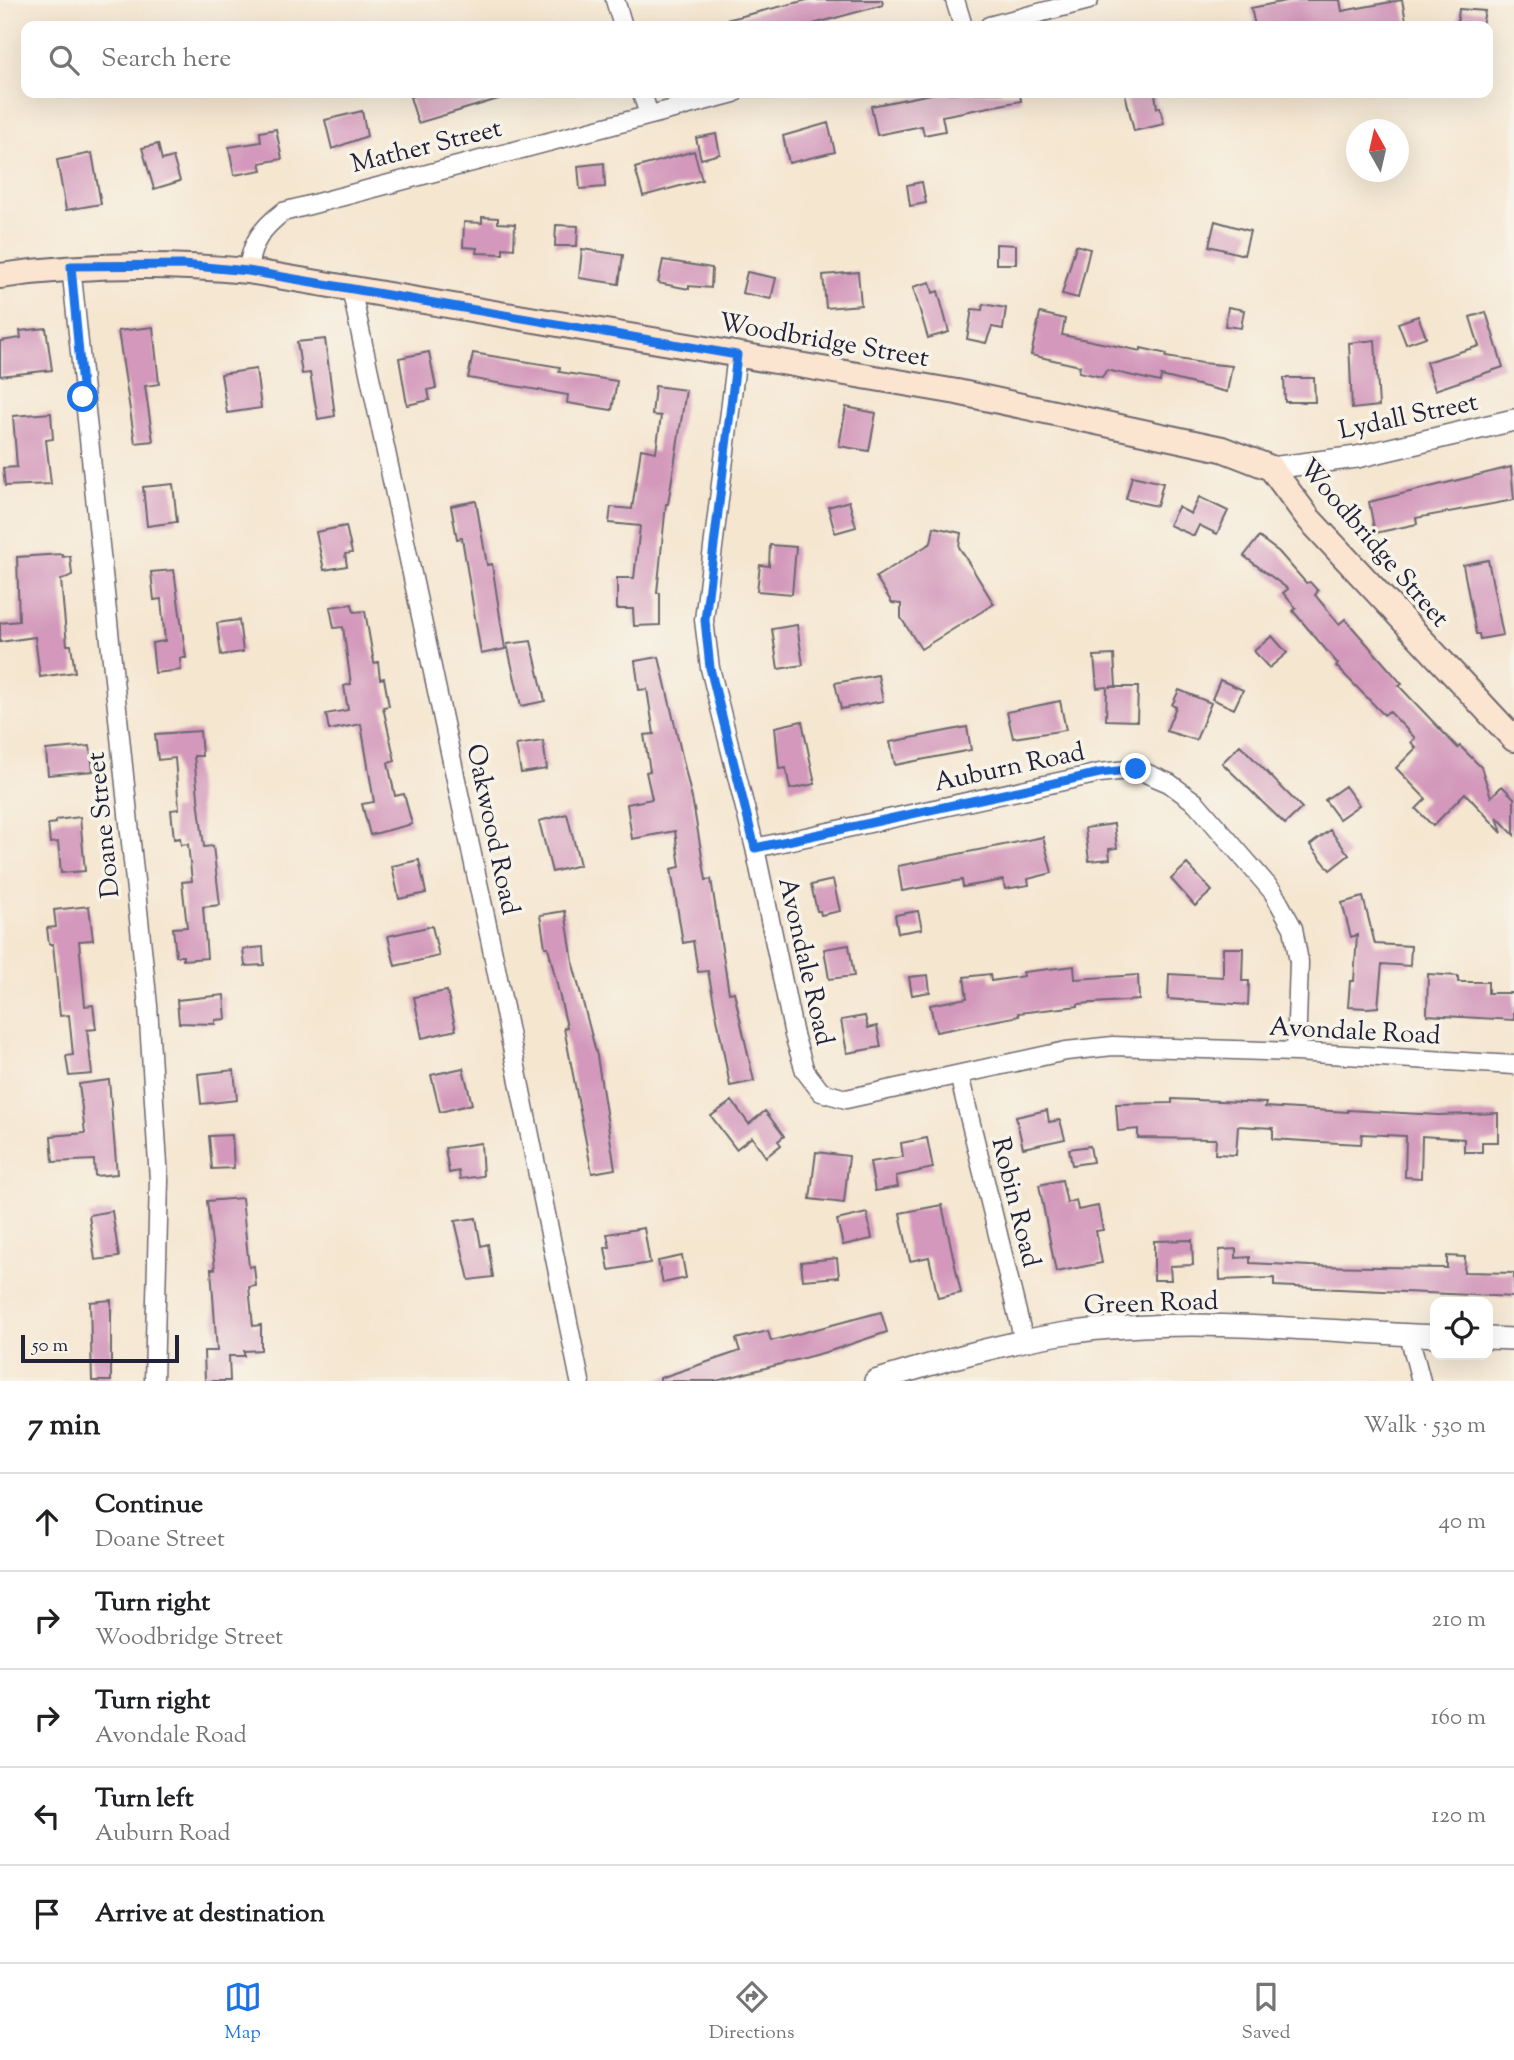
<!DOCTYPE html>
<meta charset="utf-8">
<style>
body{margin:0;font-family:"Sorts Mill Goudy",serif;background:#f2f2f2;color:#202124}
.controls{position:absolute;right:21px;bottom:21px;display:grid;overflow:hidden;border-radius:14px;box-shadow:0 7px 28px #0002}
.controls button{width:63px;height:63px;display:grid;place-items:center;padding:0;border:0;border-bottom:2px solid #e0e0e0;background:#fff;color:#202124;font:35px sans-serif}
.compass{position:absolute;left:1346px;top:119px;width:63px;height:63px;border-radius:50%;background:#fff;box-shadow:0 7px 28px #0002;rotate:352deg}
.scale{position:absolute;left:21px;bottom:18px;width:158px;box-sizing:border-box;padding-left:7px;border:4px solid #22223b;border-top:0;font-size:19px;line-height:24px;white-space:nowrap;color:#22223b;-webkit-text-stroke:5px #f7f3e8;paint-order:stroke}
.stop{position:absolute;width:21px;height:21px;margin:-16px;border:5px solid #1a73e8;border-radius:50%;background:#fff}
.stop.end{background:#1a73e8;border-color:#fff;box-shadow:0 2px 7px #0008}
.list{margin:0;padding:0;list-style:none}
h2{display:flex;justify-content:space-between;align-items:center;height:91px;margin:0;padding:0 28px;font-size:30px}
h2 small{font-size:23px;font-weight:400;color:#757577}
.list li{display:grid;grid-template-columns:46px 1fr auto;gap:21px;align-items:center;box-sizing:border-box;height:98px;padding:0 28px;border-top:2px solid #e0e0e0}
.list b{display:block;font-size:26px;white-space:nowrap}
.list p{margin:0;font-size:23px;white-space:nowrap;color:#757577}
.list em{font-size:23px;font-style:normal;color:#757577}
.icon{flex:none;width:38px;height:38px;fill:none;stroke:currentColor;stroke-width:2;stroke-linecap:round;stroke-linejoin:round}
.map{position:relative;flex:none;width:1514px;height:1381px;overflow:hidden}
.search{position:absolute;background:#fff;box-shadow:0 7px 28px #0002;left:21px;right:21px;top:21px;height:77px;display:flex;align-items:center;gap:18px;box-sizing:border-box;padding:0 24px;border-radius:14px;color:#757577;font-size:26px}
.sheet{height:581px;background:#fff}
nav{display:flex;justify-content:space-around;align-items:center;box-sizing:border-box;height:98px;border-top:2px solid #e0e0e0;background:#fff;font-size:19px;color:#757577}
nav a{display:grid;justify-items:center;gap:4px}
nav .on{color:#1a73e8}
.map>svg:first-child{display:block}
.building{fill:#d398bb}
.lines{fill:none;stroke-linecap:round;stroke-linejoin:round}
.minor-casing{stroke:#6c676f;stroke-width:21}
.tertiary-casing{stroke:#6c676f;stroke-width:24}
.secondary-casing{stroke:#6c676f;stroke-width:28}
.minor{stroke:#fff;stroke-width:18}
.tertiary{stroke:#fff;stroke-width:21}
.secondary{stroke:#fce5d0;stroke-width:24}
.route{stroke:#1a73e8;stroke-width:9}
.labels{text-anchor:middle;stroke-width:7;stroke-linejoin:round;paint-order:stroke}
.street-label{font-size:26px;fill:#22223b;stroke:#f7f3e8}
</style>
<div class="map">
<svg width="1514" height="1381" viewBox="0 0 1514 1381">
<rect width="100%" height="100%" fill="#f7f3e8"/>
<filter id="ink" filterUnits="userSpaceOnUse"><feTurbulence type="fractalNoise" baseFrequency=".0143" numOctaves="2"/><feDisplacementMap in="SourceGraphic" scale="14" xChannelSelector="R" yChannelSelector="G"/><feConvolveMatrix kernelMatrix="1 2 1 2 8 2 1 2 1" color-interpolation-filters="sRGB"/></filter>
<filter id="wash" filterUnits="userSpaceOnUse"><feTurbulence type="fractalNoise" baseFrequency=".00686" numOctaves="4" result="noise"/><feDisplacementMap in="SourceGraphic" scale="28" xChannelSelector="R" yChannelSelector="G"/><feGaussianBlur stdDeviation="1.57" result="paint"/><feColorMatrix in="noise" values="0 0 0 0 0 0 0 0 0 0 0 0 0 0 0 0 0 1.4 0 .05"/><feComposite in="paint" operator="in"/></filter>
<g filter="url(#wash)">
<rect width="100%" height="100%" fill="#f5e6d0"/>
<g id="blocks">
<path class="building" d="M 807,0 L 882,0 L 883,5 L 806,26 L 727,26 L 726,20 Z
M 1291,0 L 1340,0 L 1342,11 L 1402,0 L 1407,26 L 1255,26 L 1251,8 Z
M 1459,9 L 1485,11 L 1482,26 L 1457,26 Z
M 423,93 L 504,93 L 505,97 L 418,123 L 410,97 Z
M 936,93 L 1020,93 L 1021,101 L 942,116 L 945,131 L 924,135 L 922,126 L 877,135 L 871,106 Z
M 1125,93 L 1155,93 L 1157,108 L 1160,107 L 1164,124 L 1134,131 Z
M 362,111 L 367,136 L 332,149 L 325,120 Z
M 828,123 L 835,152 L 789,163 L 783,136 Z
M 276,129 L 282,159 L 260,163 L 262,170 L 234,175 L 229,147 L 261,142 L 260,132 Z
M 716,134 L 720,154 L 701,159 L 696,138 Z
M 158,144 L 162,160 L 173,157 L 180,181 L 154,189 L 142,148 Z
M 694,151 L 702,180 L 643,196 L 635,168 Z
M 92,153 L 101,204 L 66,210 L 57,160 Z
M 604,163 L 605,187 L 580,189 L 578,166 Z
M 922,182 L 926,203 L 910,206 L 907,185 Z
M 482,217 L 498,218 L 498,223 L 515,224 L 514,249 L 503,248 L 503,254 L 476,253 L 477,248 L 463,247 L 464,222 L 482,223 Z
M 1215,221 L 1250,231 L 1244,255 L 1209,246 Z
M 556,225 L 578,226 L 577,246 L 555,246 Z
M 996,244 L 1016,245 L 1016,264 L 996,264 Z
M 1076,245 L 1090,249 L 1078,298 L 1062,294 Z
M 582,249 L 623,255 L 619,284 L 579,278 Z
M 663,260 L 712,268 L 711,288 L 689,286 L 689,289 L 658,283 Z
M 747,272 L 776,278 L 771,299 L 742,293 Z
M 858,272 L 861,305 L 826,308 L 823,275 Z
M 930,282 L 933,293 L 938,291 L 949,332 L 928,338 L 913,287 Z
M 983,304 L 1006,308 L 1003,329 L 992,327 L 986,343 L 967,339 L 972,309 L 982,310 Z
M 1228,307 L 1244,310 L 1241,328 L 1225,326 Z
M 1486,312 L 1503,367 L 1435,390 L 1426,362 L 1479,346 L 1470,317 Z
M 1040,313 L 1065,319 L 1062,335 L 1141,351 L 1141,348 L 1167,354 L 1166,357 L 1202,363 L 1232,366 L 1227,392 L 1161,376 L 1160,382 L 1107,370 L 1102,377 L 1079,372 L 1080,366 L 1031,355 Z
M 1418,316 L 1426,337 L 1406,344 L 1398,323 Z
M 153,327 L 159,384 L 145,386 L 153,441 L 135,443 L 118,331 Z
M 46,328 L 52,370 L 0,376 L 0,341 L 21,338 L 20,331 Z
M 325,339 L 335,416 L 318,419 L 310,373 L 302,374 L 297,342 Z
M 1375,340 L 1379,406 L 1352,409 L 1349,343 Z
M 429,352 L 436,388 L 428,390 L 430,400 L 407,405 L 399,358 Z
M 473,353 L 560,367 L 559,372 L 617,381 L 612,410 L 567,403 L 568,395 L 468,378 Z
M 256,369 L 261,408 L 227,413 L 221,374 Z
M 1284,378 L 1314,378 L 1315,402 L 1285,402 Z
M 655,386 L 686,390 L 668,504 L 666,504 L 657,593 L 660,593 L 660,625 L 634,626 L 633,609 L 617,609 L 617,578 L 634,578 L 640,526 L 609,523 L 611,507 L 632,509 L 641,449 L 656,452 L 661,416 L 652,415 Z
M 846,407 L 876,413 L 869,451 L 839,446 Z
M 51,413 L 53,439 L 46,440 L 51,484 L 5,486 L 3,468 L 17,467 L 13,416 Z
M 1511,467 L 1514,500 L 1416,518 L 1417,524 L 1375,533 L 1369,502 Z
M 1132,476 L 1163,483 L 1157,506 L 1126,499 Z
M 173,484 L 177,522 L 147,526 L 143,487 Z
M 1199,497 L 1228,511 L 1217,534 L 1199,525 L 1194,536 L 1169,525 L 1178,507 L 1191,514 Z
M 476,501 L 487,565 L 492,564 L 505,649 L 481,654 L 462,538 L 457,539 L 451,506 Z
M 849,501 L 856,527 L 835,533 L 828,507 Z
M 346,526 L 352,553 L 345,554 L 347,566 L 324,570 L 316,532 Z
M 934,527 L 961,533 L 959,547 L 994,604 L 921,649 L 901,618 L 901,604 L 892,603 L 876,577 L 931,543 Z
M 1259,537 L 1279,552 L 1306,583 L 1310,582 L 1318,591 L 1315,595 L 1339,624 L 1345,619 L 1402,684 L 1399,686 L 1458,748 L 1460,746 L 1481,767 L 1491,797 L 1502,786 L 1514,798 L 1514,835 L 1497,817 L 1502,833 L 1465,793 L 1433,826 L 1416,809 L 1426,799 L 1396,768 L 1416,748 L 1411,742 L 1415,738 L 1389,711 L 1384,715 L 1336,666 L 1338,664 L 1293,611 L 1296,608 L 1283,593 L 1288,589 L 1244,556 Z
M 770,545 L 796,547 L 792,594 L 757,591 L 760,565 L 769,566 Z
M 62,554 L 63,557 L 70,556 L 72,575 L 61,580 L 67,645 L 71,645 L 75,672 L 40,677 L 35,637 L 0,642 L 0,623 L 19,621 L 17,557 Z
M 1488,560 L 1503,635 L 1480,639 L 1479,634 L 1476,634 L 1463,565 Z
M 174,570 L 186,658 L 180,658 L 181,670 L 155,673 L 152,643 L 165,641 L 161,599 L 154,600 L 151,572 Z
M 352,604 L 354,612 L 365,611 L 374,663 L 378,662 L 380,679 L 384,678 L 389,706 L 383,707 L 395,761 L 388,763 L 395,796 L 404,794 L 412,824 L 370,835 L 362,804 L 374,802 L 361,724 L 329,730 L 326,714 L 348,710 L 344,686 L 351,684 L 343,627 L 334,628 L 330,607 Z
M 239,620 L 243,652 L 221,655 L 217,623 Z
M 797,625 L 803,665 L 778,669 L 772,629 Z
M 1272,636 L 1287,653 L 1269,668 L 1254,651 Z
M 531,641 L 545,701 L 521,706 L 507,644 Z
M 1114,655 L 1116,686 L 1109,687 L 1138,687 L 1137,721 L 1106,720 L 1107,687 L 1097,688 L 1094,656 Z
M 659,657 L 693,803 L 706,880 L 711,879 L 729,993 L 734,992 L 754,1081 L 730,1086 L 708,971 L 698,972 L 693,941 L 683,943 L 671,869 L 680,867 L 675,831 L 632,839 L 627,804 L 652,799 L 646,772 L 650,771 L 644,735 L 654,734 L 647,689 L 639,690 L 635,661 Z
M 878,675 L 883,701 L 841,709 L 835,683 Z
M 1220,680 L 1243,690 L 1234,709 L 1212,699 Z
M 1179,690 L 1211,703 L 1196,740 L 1166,731 L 1176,707 L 1172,705 Z
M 1060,701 L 1066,730 L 1013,738 L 1007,712 Z
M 802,721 L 815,784 L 790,789 L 786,768 L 779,769 L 775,727 Z
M 967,727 L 971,750 L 895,765 L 890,742 Z
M 200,731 L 202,756 L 194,756 L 199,807 L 204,847 L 213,846 L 220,905 L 203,907 L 207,958 L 183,960 L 183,956 L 176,956 L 173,928 L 187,927 L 182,882 L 192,881 L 188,844 L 181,845 L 180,838 L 174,839 L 171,810 L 179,809 L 175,758 L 158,760 L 155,734 Z
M 543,741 L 547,769 L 521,773 L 516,745 Z
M 1240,745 L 1302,808 L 1285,824 L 1222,763 Z
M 90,746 L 93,771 L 48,775 L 46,750 Z
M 1345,786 L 1359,805 L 1339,819 L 1325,800 Z
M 567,814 L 580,865 L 552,872 L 539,821 Z
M 80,817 L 85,871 L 61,873 L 58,842 L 50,843 L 48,824 L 56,823 L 56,820 Z
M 1114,824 L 1117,848 L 1109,849 L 1110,859 L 1089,861 L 1085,828 Z
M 1330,830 L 1349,855 L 1330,870 L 1310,845 Z
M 1043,837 L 1052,873 L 1028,879 L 1029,885 L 1005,889 L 1003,880 L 963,887 L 962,880 L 902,891 L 898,866 Z
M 419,860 L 426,893 L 399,899 L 392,866 Z
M 1187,864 L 1212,891 L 1195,906 L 1171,879 Z
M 833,880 L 840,911 L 821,915 L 820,911 L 817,911 L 811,885 Z
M 1363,897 L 1375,944 L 1411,946 L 1410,966 L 1382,964 L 1378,1007 L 1367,1008 L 1348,1007 L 1350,981 L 1354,981 L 1357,935 L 1351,937 L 1342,903 Z
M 89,906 L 93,940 L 79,941 L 85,1006 L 93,1005 L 96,1029 L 87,1030 L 92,1074 L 69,1076 L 66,1056 L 73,1055 L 69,1015 L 60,1016 L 53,944 L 49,944 L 47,928 L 56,927 L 54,910 Z
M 565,911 L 574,968 L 597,1056 L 615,1169 L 592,1173 L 564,1028 L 567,1027 L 548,947 L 545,947 L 540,915 Z
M 918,911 L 922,929 L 898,933 L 895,915 Z
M 432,926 L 439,956 L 395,966 L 388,936 Z
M 849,945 L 854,976 L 829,979 L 824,949 Z
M 263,947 L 264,965 L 245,966 L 243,949 Z
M 1223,948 L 1243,948 L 1242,981 L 1249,981 L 1248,1005 L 1168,999 L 1169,974 L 1223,977 Z
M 1074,966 L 1075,979 L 1138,975 L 1139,1000 L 1078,1004 L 1078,1006 L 1018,1013 L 1019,1016 L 936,1032 L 930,1005 L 967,998 L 964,977 L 990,974 L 991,981 L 1024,976 L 1023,972 Z
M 1428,974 L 1458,976 L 1458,982 L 1488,982 L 1488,993 L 1514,993 L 1514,1020 L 1427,1015 Z
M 928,975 L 930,992 L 912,995 L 909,977 Z
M 447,991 L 456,1030 L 422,1038 L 414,997 Z
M 224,995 L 226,1019 L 215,1020 L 215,1024 L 179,1023 L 177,1000 Z
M 865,1016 L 868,1028 L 877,1026 L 881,1047 L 847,1053 L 841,1020 Z
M 463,1068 L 472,1104 L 440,1112 L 431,1075 Z
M 234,1070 L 237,1100 L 201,1104 L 198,1074 Z
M 109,1080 L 117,1174 L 95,1176 L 94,1160 L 53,1162 L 51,1136 L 85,1133 L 79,1084 Z
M 1172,1099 L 1266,1103 L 1265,1107 L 1348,1112 L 1348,1110 L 1439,1115 L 1498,1113 L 1498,1142 L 1482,1142 L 1482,1152 L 1464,1152 L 1464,1139 L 1422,1136 L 1421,1178 L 1405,1177 L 1406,1136 L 1362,1134 L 1361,1144 L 1320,1142 L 1273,1139 L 1273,1128 L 1238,1126 L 1236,1155 L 1215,1154 L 1216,1139 L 1138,1138 L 1138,1129 L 1118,1131 L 1116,1104 L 1172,1103 Z
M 732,1101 L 749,1124 L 765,1111 L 784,1136 L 778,1141 L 781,1145 L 766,1157 L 752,1137 L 736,1149 L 711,1116 Z
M 1047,1110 L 1049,1122 L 1060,1120 L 1065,1139 L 1023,1148 L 1016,1117 Z
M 232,1135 L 234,1168 L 212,1169 L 209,1136 Z
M 927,1138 L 933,1168 L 896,1176 L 898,1187 L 875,1191 L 870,1162 L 903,1157 L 901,1143 Z
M 481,1143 L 483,1176 L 460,1179 L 459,1171 L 449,1173 L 445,1148 Z
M 1090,1146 L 1093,1162 L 1072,1165 L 1069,1149 Z
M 816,1152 L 849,1156 L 844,1203 L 810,1199 Z
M 1062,1180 L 1067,1203 L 1076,1200 L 1078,1210 L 1098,1206 L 1103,1230 L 1096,1231 L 1102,1263 L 1056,1272 L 1039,1185 Z
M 242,1198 L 249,1267 L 254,1266 L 256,1286 L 249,1287 L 253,1326 L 261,1325 L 261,1350 L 244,1351 L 244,1356 L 229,1356 L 230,1381 L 205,1381 L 204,1351 L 217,1351 L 211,1269 L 215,1269 L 207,1201 Z
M 942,1205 L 961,1293 L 938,1298 L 929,1257 L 910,1261 L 900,1213 Z
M 112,1211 L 119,1257 L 95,1260 L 89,1215 Z
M 867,1213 L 872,1239 L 843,1245 L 837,1220 Z
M 476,1218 L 481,1246 L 488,1244 L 493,1277 L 469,1280 L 455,1221 Z
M 644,1228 L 650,1263 L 609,1270 L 605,1248 L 610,1247 L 607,1234 Z
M 1192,1240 L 1193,1265 L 1170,1266 L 1171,1280 L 1154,1280 L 1154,1241 Z
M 1236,1249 L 1236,1258 L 1250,1257 L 1250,1263 L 1310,1266 L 1447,1268 L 1447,1256 L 1465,1257 L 1464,1272 L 1514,1273 L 1514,1297 L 1274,1286 L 1274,1278 L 1220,1280 L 1219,1250 Z
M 682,1256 L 686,1278 L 663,1283 L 658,1261 Z
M 837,1258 L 839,1277 L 803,1280 L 801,1262 Z
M 111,1300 L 111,1381 L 92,1381 L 90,1302 Z
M 881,1312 L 887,1332 L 830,1351 L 716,1381 L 660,1381 L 660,1378 L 740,1351 L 736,1339 L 768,1331 L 771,1341 Z"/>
</g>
</g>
<g filter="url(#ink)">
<use href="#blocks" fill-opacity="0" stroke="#6c676f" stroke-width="2"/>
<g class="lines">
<defs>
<path id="minor" d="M 615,0 L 623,26
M 955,0 L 963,26
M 989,26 L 1089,0
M 642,93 L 649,115
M 71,266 L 148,1006 L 159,1180 L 154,1381
M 248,271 C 251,243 261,229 283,212 L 734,93
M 351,288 L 490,939 L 580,1381
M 737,355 L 704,620 L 710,668 L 755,848 L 794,1035 L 805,1071 L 821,1092 L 846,1099 L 1066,1051 L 1113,1046 L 1296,1052 L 1514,1065
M 755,848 L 1100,773 L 1136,769 L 1169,783 L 1196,803 L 1273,892 L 1293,928 L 1299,962 L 1296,1052
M 959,1075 L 1024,1341
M 1409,1335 L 1421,1381"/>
<path id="tertiary" d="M 1271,468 L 1357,457 L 1514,420
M 1488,1338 L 1514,1339
M 875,1381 C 938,1362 1002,1343 1067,1333 C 1188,1316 1313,1331 1435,1336"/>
<path id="secondary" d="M 0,276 C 84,264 164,263 248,271 L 957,392 L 1222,449 L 1271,468 L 1309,519 L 1514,739"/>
</defs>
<use href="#minor" class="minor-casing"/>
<use href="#tertiary" class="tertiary-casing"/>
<use href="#secondary" class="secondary-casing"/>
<use href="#minor" class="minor"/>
<use href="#tertiary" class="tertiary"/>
<use href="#secondary" class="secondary"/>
</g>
</g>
<g class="lines" filter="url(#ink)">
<path class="route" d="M 83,397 L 71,266 L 183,265 L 248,271 L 737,355 L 705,620 L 710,668 L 755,848 L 1100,773 L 1136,769"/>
</g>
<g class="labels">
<g class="street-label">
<text transform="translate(426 145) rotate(-14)" y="9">Mather Street</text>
<text transform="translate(824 339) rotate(10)" y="9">Woodbridge Street</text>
<text transform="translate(1408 415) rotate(-12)" y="9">Lydall Street</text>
<text transform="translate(1375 542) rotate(49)" y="9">Woodbridge Street</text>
<text transform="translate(1009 766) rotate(-12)" y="9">Auburn Road</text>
<text transform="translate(102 825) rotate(-96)" y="9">Doane Street</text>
<text transform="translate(494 829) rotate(78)" y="9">Oakwood Road</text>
<text transform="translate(807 961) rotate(77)" y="9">Avondale Road</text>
<text transform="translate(1355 1030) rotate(3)" y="9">Avondale Road</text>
<text transform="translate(1017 1202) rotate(76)" y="9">Robin Road</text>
<text transform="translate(1151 1302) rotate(-2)" y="9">Green Road</text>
</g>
</g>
</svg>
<div class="controls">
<button><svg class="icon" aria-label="locate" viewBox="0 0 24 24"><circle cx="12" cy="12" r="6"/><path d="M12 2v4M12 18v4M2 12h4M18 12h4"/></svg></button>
</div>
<svg class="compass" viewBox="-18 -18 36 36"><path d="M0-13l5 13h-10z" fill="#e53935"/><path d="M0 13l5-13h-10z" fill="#757577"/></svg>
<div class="scale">50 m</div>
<div class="stop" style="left:83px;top:397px"></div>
<div class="stop end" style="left:1136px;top:769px"></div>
<div class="search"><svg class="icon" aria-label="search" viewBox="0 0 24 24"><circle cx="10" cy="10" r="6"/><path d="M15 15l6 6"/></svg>Search here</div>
</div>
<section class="sheet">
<h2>7 min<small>Walk · 530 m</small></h2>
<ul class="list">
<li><svg class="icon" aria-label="ahead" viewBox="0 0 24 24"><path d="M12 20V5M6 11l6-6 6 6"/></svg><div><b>Continue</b><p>Doane Street</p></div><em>40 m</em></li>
<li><svg class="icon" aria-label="right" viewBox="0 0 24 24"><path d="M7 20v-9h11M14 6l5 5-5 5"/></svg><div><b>Turn right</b><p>Woodbridge Street</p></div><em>210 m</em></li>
<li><svg class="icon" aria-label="right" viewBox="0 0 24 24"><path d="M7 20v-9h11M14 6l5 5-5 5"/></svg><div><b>Turn right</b><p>Avondale Road</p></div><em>160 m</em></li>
<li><svg class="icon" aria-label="left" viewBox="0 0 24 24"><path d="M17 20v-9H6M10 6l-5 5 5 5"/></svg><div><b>Turn left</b><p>Auburn Road</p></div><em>120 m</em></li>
<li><svg class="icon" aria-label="arrive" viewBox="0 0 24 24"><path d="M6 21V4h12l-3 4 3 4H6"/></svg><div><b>Arrive at destination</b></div></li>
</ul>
</section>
<nav>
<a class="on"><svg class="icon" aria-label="map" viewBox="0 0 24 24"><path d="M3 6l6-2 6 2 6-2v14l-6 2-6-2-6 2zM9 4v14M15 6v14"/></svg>Map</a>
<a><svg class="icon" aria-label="directions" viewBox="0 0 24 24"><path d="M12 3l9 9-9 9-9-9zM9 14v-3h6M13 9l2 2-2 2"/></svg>Directions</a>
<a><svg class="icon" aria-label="saved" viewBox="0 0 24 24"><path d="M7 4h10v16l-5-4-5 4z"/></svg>Saved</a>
</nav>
